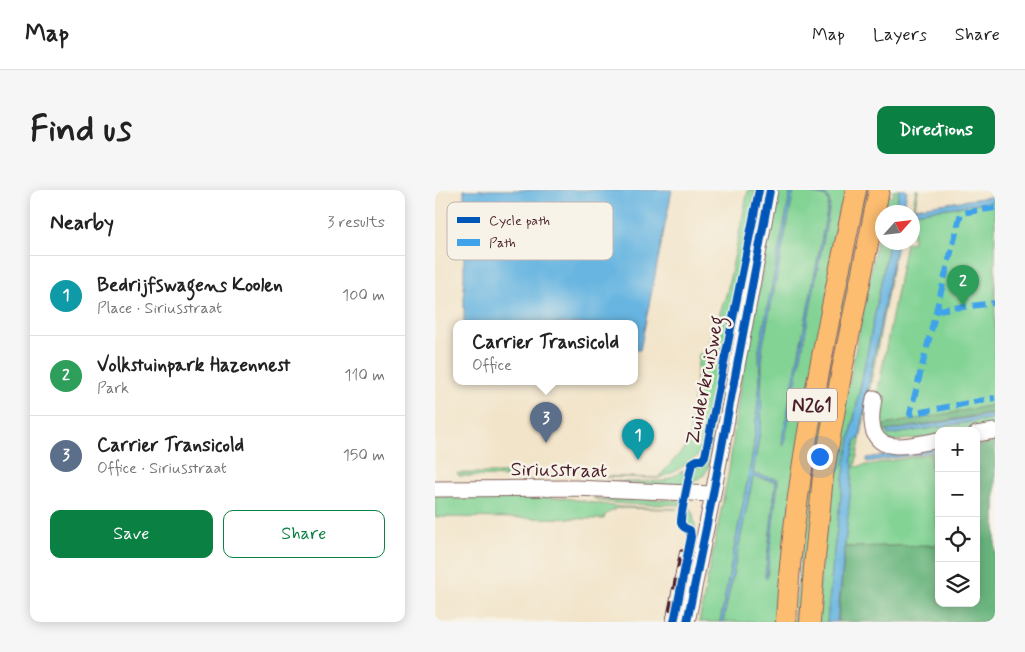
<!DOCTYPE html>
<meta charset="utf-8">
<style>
body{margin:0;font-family:Mynerve,sans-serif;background:#f6f6f6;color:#222}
.controls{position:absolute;right:15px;bottom:15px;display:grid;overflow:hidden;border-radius:10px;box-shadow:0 2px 12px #0003}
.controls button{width:45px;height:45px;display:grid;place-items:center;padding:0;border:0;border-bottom:1px solid #e0e0e0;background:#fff;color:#222;font:25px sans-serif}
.compass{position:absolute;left:440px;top:15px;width:45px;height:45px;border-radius:50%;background:#fff;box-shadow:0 2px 12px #0003;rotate:63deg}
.you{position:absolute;left:384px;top:266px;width:18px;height:18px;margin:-12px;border:4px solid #fff;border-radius:50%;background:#1a73e8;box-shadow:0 0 0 8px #1a73e833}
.badge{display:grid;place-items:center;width:32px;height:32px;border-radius:50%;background:#0b8043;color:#fff;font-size:16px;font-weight:700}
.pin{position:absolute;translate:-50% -41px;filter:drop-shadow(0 1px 2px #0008)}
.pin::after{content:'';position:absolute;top:26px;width:18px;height:15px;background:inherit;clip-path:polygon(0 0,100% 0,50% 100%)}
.popup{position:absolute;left:18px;top:130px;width:185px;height:65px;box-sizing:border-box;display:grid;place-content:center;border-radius:10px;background:#fff;filter:drop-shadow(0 1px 4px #0005);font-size:16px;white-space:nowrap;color:#767676}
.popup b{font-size:19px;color:#222}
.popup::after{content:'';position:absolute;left:50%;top:100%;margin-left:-10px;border:10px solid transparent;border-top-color:#fff}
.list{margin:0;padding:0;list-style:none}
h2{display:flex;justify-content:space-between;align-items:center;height:65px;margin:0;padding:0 20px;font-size:21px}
h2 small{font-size:16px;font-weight:400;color:#767676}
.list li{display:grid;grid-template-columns:32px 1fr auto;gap:15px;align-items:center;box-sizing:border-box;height:80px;padding:0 20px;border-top:1px solid #e0e0e0}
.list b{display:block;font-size:19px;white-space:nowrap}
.list p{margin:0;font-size:16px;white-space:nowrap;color:#767676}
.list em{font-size:16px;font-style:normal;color:#767676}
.actions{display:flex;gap:10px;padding:15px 20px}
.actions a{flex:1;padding:11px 0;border:1px solid #0b8043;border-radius:10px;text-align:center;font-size:18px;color:#0b8043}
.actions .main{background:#0b8043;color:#fff}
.icon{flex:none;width:28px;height:28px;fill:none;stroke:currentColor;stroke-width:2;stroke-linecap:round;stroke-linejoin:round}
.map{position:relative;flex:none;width:560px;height:432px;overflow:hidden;border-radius:10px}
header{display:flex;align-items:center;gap:30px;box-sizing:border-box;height:70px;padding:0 25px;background:#fff;border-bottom:1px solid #e0e0e0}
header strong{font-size:24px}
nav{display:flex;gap:28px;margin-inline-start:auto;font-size:18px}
.intro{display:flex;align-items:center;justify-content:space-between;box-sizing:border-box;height:120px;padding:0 30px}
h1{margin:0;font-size:35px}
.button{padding:12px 22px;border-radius:10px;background:#0b8043;color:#fff;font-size:18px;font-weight:700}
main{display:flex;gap:30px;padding:0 30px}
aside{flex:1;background:#fff;border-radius:10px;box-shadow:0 2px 12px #0003}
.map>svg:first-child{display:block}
.green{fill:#82d394;stroke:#667960}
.forest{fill:#69b57e;stroke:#5a6a54}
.water{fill:#67b5e1;stroke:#586a86}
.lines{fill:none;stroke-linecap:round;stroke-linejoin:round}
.minor-casing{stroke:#856462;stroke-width:17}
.major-casing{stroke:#856462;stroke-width:22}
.minor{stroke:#fff;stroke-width:15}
.major{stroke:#fcbd6f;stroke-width:20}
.rail-casing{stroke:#4a1f2b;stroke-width:5.5}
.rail{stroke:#f7f3e8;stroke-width:4;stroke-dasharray:11;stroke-linecap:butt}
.quiet{stroke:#40a2eb;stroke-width:6;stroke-dasharray:12 6;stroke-linecap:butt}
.cycleway-casing{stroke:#f7f3e8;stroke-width:11}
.cycleway{stroke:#0057b8;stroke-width:8}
.labels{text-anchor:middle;stroke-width:5;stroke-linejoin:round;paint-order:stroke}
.shield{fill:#f7f3e8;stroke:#7e5f64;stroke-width:1}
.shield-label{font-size:19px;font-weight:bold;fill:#4a1f2b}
.street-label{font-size:20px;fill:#4a1f2b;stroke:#f7f3e8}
.key{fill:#f7f3e8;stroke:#c3b3af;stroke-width:1}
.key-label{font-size:14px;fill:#4a1f2b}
</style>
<header>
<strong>Map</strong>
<nav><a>Map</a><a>Layers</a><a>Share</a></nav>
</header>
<div class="intro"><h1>Find us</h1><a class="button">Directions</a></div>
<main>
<aside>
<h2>Nearby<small>3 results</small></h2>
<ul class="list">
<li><span class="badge" style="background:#0f9aa8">1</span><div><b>Bedrijfswagens Koolen</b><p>Place · Siriusstraat</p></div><em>100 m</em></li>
<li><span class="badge" style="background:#2e9e5b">2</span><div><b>Volkstuinpark Hazennest</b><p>Park</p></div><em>110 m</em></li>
<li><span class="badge" style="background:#5c6f8a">3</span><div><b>Carrier Transicold</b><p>Office · Siriusstraat</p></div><em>150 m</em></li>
</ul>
<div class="actions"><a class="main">Save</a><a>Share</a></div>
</aside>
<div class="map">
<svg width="560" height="432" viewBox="0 0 560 432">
<rect width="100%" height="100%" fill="#f7f3e8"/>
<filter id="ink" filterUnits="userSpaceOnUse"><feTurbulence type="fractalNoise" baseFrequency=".02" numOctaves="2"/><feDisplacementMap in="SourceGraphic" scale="10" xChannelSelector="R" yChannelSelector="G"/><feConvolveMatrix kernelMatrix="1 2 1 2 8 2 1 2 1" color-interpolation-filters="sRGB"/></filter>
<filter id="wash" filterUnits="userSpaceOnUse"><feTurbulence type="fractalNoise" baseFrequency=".0096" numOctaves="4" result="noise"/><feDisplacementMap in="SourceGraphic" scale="20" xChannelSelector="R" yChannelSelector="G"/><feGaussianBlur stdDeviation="1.12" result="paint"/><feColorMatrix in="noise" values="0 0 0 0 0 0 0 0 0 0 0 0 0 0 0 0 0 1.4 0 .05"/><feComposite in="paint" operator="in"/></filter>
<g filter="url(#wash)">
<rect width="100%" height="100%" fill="#f2e4c9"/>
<path class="green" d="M 313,0 L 321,0 L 269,263 L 265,262 L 264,265 C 251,274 238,285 222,288 L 165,287 L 164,286 L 223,288 L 253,254 L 264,164 L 270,162 L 274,154 L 292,102 Z
M 326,0 L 329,0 L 275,274 L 269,285 L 257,293 L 259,277 L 262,275 L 262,277 L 269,276 L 272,273 Z
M 343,0 L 356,0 L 324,160 L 325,192 L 318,262 L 285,432 L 264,432 L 294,280 L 306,190 Z
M 359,0 L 389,6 L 392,8 L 394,12 L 353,219 L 348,255 L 395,15 L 391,5 L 369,0 L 415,0 L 345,432 L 288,432 L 318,287 L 341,291 L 330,386 L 343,294 L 342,289 L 318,285 L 326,233 L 327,159 Z
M 429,0 L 438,0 L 368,432 L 358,432 L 378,258 Z
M 458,0 L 464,0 L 460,22 L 448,22 L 451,6 L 454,4 L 456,7 L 459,5 L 457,2 Z
M 481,0 L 483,0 L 479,23 L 560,11 L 560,215 L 449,235 L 448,240 L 453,241 L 560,222 L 560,224 L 452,242 L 454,245 L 560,228 L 560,237 L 537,241 L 504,241 L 504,246 L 447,252 L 436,237 L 471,53 L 478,52 L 477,22 Z
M 447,23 L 448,52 L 454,53 L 410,274 L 399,361 L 392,432 L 381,432 L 388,359 L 402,255 Z
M 462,53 L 420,277 L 495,264 L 504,355 L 410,357 L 402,432 L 418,277 L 417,270 L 421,250 L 425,248 L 435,185 Z
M 248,281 L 253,287 L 251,294 L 230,296 L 171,292 L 229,291 Z
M 22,283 L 86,283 L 87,285 L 85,287 L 24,286 Z
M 0,306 L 131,308 L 184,317 L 242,319 L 182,318 L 170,325 L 169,329 L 0,327 Z
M 157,307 L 167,309 L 240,310 L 248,312 L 247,315 C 227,314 171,317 157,307 Z
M 252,315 L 258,324 L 261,342 L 244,432 L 241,432 L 259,340 L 258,337 L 253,336 L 254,334 L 251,334 L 250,332 Z"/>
<path class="forest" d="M 560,215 L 560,222 L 453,241 L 448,240 L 449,235 Z
M 560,252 L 560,432 L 403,432 L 410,357 L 504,355 L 504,413 L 541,413 L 541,256 Z
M 504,262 L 504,347 L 495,264 Z"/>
<path class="water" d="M 29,0 L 237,0 L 205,160 L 200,160 L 200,134 L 29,134 Z
M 356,0 L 359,0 L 327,159 L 326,233 L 318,284 L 343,289 L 332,388 L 330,387 L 341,291 L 318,287 L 288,432 L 285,432 L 318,262 L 325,192 L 324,160 Z
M 361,0 L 369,0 L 391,5 L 394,9 L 395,15 L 349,255 L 347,255 L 348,244 L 394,12 L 392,8 L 389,6 Z
M 464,0 L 472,0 L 468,22 L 460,22 Z
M 560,6 L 560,11 L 478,23 L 479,18 Z
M 454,53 L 462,53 L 435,185 L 425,248 L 421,250 L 417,270 L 418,277 L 402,432 L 392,432 L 399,361 L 410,274 Z
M 560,224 L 560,228 L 453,245 L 452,244 L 453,241 Z
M 504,257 L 504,261 L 432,272 L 431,271 L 432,268 Z"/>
</g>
<g filter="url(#ink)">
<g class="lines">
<defs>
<path id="minor" d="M 439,208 C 438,216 436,224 437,232 C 439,268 479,254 504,250
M 541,244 L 560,241
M 0,299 L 140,298 L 278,304
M 252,432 L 278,304 L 335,0"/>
<path id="major" d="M 351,432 C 358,286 392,143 421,0
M 375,432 L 379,378 L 388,286 L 407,180 L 444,0"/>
</defs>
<use href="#minor" class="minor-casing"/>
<use href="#major" class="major-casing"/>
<use href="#minor" class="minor"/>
<use href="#major" class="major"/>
<defs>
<path id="rail" d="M 233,432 L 247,362"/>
</defs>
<use href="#rail" class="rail-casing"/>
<use href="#rail" class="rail"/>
<path class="quiet" d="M 560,18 L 526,23 L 475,224 L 560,208
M 502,120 L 560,113"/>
<defs>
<path id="cycleway" d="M 239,432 L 256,347 L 255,340 C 252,339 247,337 246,333 C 245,326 255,283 257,273 L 262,270 L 267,270 L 270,266 L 324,0
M 252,432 L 278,304 L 335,0"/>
</defs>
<use href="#cycleway" class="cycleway-casing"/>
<use href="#cycleway" class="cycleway"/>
</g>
</g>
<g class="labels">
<rect class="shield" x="352" y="198.5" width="50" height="33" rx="4"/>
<g class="shield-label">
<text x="377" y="222">N261</text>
</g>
<g class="street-label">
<text transform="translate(269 190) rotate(-79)" y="7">Zuiderkruisweg</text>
<text transform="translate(124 279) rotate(1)" y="7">Siriusstraat</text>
</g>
</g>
<rect x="12" y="12" width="166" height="58" rx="8" class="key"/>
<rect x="22" y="27" width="23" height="6" fill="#0057b8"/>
<rect x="22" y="49" width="23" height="7" fill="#40a2eb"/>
<g class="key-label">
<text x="54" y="35">Cycle path</text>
<text x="54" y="57">Path</text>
</g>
</svg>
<div class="controls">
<button>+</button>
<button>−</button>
<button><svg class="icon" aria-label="locate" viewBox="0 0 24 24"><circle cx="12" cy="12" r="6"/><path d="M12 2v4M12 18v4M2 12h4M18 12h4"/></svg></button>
<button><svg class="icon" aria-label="layers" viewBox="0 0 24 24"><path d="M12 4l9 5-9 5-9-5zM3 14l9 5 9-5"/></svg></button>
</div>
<svg class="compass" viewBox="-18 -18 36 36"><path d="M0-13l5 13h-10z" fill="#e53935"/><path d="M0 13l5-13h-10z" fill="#767676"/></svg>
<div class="you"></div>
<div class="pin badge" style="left:203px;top:270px;background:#0f9aa8">1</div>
<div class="pin badge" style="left:528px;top:116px;background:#2e9e5b">2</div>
<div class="pin badge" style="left:111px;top:253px;background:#5c6f8a">3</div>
<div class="popup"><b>Carrier Transicold</b>Office</div>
</div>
</main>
